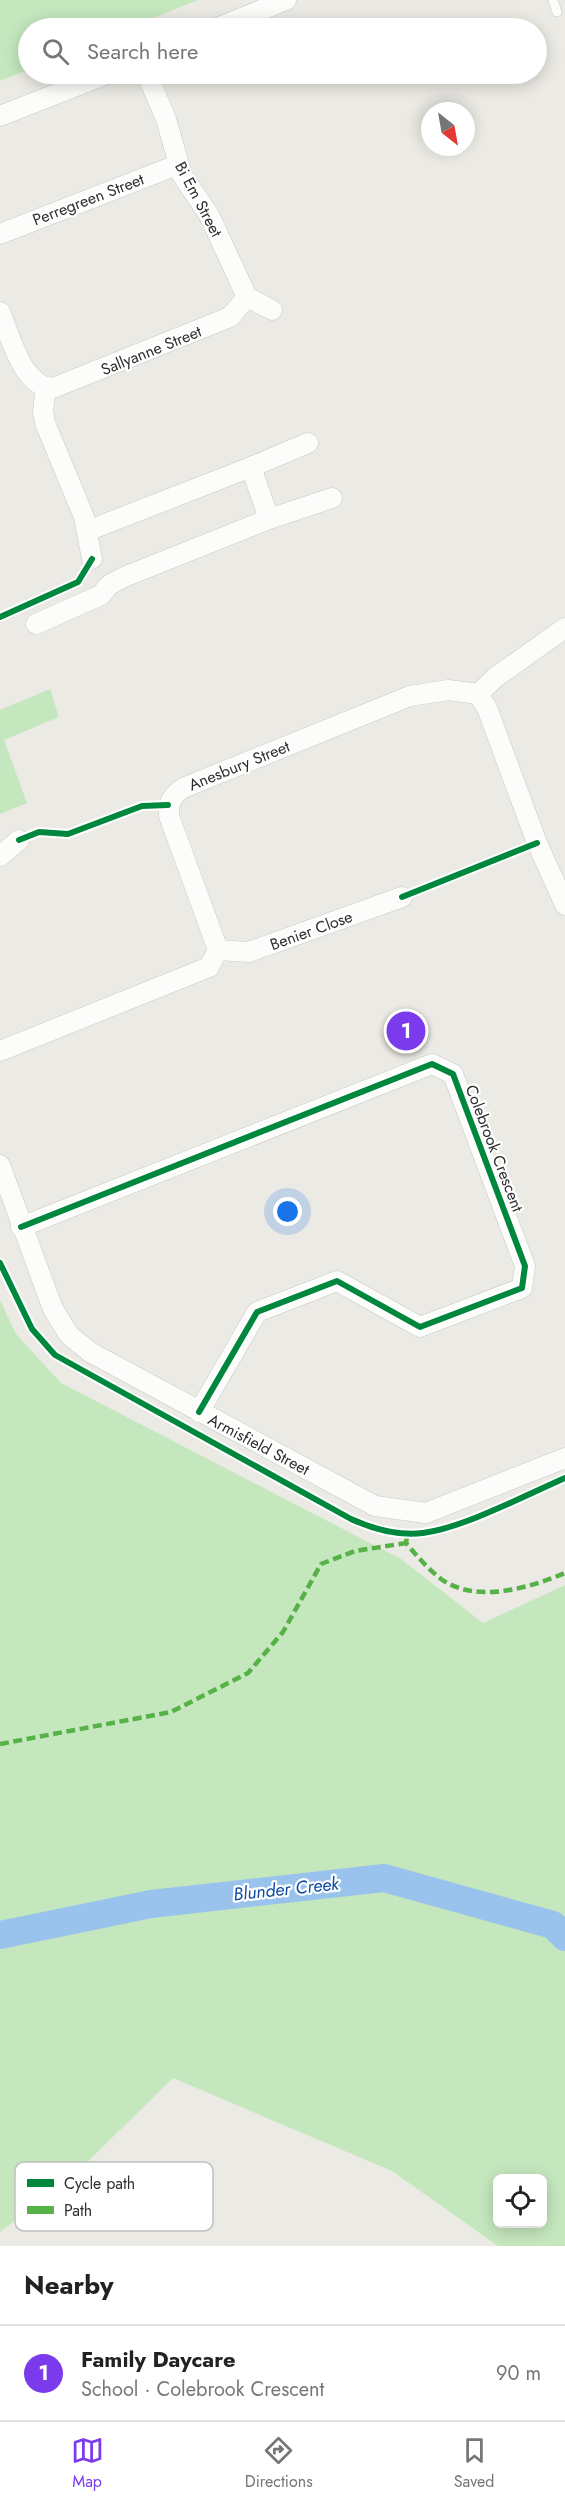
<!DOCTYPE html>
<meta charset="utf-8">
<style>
body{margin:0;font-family:Jost,sans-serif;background:#f6f6f6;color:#222}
.controls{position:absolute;right:18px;bottom:18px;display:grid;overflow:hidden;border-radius:9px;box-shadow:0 3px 15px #0003}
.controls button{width:54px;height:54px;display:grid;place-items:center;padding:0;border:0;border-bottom:2px solid #e0e0e0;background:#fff;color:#222;font:30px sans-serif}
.compass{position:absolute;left:421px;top:102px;width:54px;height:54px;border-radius:50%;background:#fff;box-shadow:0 3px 15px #0003;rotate:149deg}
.you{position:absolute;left:288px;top:1212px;width:21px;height:21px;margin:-15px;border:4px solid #fff;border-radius:50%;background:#1a73e8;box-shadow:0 0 0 9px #1a73e833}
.badge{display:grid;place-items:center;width:39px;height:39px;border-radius:50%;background:#7c3aed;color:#fff;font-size:20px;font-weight:700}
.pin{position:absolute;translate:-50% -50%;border:3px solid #fff;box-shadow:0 2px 6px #0006}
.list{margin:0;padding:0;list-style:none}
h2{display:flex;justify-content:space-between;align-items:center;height:78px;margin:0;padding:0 24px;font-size:26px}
h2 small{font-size:20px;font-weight:400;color:#767676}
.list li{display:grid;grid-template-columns:39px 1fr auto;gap:18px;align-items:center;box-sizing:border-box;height:96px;padding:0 24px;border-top:2px solid #e0e0e0}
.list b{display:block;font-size:22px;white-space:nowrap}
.list p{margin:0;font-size:20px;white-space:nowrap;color:#767676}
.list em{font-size:20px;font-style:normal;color:#767676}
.icon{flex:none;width:33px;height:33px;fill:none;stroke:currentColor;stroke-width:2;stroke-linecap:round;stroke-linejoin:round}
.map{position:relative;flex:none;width:565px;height:2246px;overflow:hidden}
.search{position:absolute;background:#fff;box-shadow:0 3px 15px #0003;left:18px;right:18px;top:18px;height:66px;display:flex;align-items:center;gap:15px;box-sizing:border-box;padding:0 21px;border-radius:33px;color:#767676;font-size:22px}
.sheet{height:174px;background:#fff}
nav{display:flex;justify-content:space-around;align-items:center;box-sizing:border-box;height:84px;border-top:2px solid #e0e0e0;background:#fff;font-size:16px;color:#767676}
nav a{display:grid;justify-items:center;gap:3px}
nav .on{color:#7c3aed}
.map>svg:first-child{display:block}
.green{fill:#c5e7be;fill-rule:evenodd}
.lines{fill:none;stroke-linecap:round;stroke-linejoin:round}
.river{stroke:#99c3ec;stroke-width:28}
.service-casing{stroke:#c9c8c9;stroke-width:10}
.minor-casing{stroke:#c9c8c9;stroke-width:21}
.service{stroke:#fcfcfb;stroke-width:9}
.minor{stroke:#fcfcfb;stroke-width:20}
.quiet{stroke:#56b246;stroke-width:4.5;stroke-dasharray:9 4.5;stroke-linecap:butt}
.cycleway-casing{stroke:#fff;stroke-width:10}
.cycleway{stroke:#00873e;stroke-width:6}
.labels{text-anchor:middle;stroke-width:4.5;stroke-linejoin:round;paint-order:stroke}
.street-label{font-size:16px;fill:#2e2e2e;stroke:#fff}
.water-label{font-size:18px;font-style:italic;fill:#0d4ba3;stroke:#fff}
.key{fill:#fff;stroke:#c0c0c0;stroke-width:1.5}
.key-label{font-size:16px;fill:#2e2e2e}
</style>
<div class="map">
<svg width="565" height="2246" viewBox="0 0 565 2246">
<rect width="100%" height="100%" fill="#eceae4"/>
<path class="green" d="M 0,0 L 198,0 L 128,28 L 28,28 L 28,70 L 0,81 Z
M 50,689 L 59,717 L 4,740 L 27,803 L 0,814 L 0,710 Z
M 0,1300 L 16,1334 L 61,1383 L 401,1559 L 483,1623 L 565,1585 L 565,2246 L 498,2246 L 392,2171 L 173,2078 L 72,2177 L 0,2232 ZM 542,2178 L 542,2224 L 498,2224 L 498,2178 Z"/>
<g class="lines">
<path class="river" d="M 0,1935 L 151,1904 L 384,1878 L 553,1925 L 565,1937"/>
<defs>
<path id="service" d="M 553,0 L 557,12"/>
<path id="minor" d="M 217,28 L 286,0
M 147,74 L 166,119 L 182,175 L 209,215 L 247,297 L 272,310
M 0,116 L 107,74
M 0,234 L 177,165
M 0,312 C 11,337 22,387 53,388 L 230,317 L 247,297
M 46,388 L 43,411 L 45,423 L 84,517 L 92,559
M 308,443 L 251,467 L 269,519 L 332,498
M 87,531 L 251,467
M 36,624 L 101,595 L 109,585 L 124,577 L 269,519
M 478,694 L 496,677 L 565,628
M 0,856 L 19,840
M 218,950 L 249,952 L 402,897
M 0,1051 L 209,967 L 218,950 L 169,816 C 168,802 172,796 183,788 L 410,696 L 448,690 L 478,694 L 487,708 L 537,843 L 565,905
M 0,1165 L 53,1309 L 69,1335 L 90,1352 L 375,1506 L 426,1513 L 565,1458
M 21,1227 L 432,1064 L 453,1074 L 525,1266 L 522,1288 L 420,1327 L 337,1281 L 257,1312 L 199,1412"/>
</defs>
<use href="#service" class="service-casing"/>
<use href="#minor" class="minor-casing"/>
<use href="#service" class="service"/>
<use href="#minor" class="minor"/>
<path class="quiet" d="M 407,1537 L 406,1543 C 417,1556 428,1569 441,1579 C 476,1604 529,1588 565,1573
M 0,1744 L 171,1712 L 248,1673 L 283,1632 L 321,1564 L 355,1551 L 406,1543"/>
<defs>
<path id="cycleway" d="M 0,617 L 78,582 L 92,559
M 19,840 L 39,832 L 68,834 L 142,806 L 168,805
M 402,897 L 537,843
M 21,1227 L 432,1064 L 453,1074 L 525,1266 L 522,1288 L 420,1327 L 337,1281 L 257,1312 L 199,1412
M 0,1263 L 32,1329 L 55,1355 L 351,1519 C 373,1529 398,1536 423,1533 C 463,1528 526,1495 565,1478"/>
</defs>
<use href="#cycleway" class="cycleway-casing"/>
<use href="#cycleway" class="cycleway"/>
</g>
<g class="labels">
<g class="street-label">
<text transform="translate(88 199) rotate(-21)" y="6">Perregreen Street</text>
<text transform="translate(199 199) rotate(62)" y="6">Bi Em Street</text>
<text transform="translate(151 350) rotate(-22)" y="6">Sallyanne Street</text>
<text transform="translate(239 765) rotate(-22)" y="6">Anesbury Street</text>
<text transform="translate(311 930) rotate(-20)" y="6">Benier Close</text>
<text transform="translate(495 1148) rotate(69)" y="6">Colebrook Crescent</text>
<text transform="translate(259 1444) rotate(28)" y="6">Armisfield Street</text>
</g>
<g class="water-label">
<text transform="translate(286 1889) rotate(-6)" y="6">Blunder Creek</text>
</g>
</g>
<rect x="15" y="2162" width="198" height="69" rx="9" class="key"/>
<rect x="27" y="2179" width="27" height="8" fill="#00873e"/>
<rect x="27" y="2206" width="27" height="8" fill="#56b246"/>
<g class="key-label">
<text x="64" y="2189">Cycle path</text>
<text x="64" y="2216">Path</text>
</g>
</svg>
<div class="controls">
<button><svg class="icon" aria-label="locate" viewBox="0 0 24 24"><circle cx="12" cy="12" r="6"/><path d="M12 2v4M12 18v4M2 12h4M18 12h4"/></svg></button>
</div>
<svg class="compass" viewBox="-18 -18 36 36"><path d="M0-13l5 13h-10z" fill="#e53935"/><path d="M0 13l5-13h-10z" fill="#767676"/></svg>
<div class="you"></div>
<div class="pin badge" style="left:406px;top:1031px">1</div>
<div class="search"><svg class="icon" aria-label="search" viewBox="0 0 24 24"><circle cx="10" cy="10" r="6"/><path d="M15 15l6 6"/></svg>Search here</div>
</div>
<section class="sheet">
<h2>Nearby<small></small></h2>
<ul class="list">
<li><span class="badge">1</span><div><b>Family Daycare</b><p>School · Colebrook Crescent</p></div><em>90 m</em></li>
</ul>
</section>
<nav>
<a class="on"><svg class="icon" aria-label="map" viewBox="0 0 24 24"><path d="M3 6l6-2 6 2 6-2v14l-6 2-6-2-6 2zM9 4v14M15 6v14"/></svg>Map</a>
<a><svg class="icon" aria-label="directions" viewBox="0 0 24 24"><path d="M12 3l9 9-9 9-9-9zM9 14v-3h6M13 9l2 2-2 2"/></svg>Directions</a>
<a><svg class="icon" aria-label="saved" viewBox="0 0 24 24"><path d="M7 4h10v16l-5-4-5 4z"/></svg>Saved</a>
</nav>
